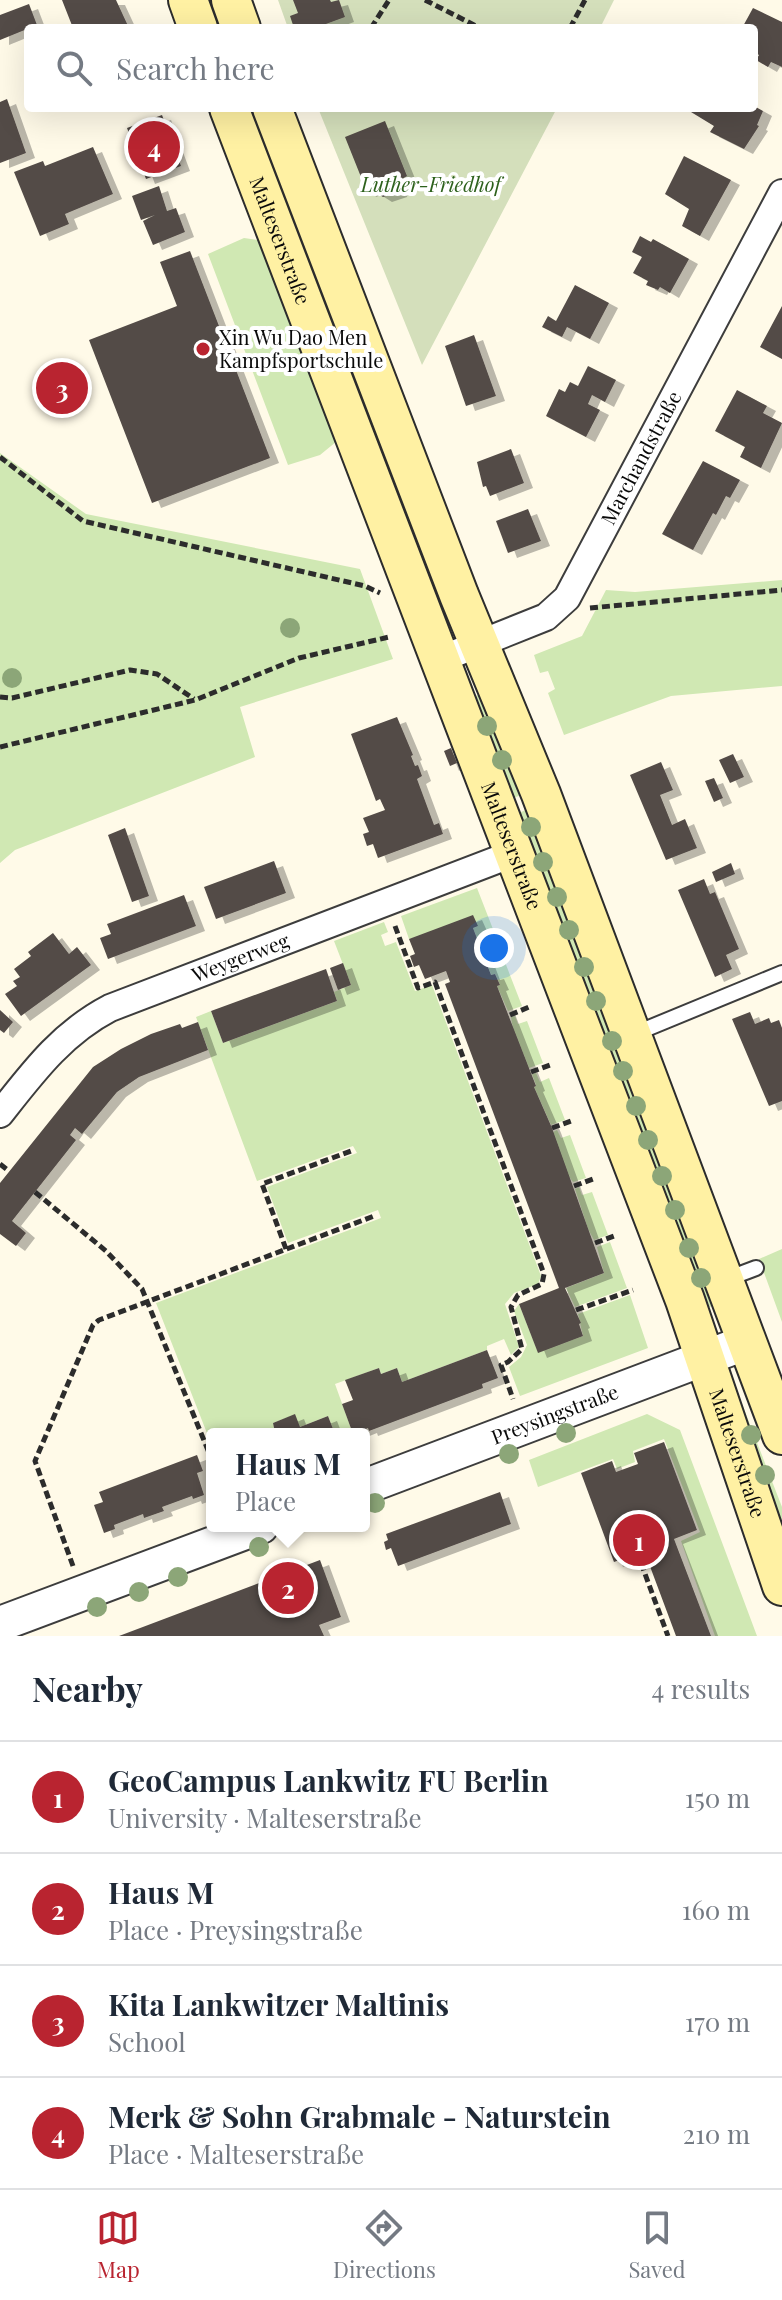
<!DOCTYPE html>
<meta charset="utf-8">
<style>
body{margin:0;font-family:"Playfair Display",serif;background:#f2f2f3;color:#1f2937}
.you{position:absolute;left:494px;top:948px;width:28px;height:28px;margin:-20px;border:6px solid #fff;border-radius:50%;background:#1a73e8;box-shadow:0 0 0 12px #1a73e833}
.badge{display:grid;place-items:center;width:52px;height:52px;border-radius:50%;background:#b92430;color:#fff;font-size:26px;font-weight:700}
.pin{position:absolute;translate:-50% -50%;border:4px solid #fff;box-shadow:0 2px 8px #0006}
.popup{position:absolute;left:206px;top:1428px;width:164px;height:104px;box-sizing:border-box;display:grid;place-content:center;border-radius:8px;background:#fff;filter:drop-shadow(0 2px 6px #0005);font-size:26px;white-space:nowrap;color:#747a83}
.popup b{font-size:30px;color:#1f2937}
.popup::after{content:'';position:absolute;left:50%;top:100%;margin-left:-16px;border:16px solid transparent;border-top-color:#fff}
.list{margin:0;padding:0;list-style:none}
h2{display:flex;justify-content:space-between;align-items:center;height:104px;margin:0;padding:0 32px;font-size:34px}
h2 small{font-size:26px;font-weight:400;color:#747a83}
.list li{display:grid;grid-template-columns:52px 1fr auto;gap:24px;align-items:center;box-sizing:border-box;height:112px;padding:0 32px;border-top:2px solid #e0e1e3}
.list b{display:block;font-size:30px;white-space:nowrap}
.list p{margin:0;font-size:26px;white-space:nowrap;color:#747a83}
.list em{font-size:26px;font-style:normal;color:#747a83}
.icon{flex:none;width:44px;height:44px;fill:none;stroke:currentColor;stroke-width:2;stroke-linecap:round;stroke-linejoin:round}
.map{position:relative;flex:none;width:782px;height:1636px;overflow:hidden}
.search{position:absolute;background:#fff;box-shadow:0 8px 32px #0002;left:24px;right:24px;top:24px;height:88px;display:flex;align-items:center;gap:20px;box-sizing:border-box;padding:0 28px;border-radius:8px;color:#747a83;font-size:30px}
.sheet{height:552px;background:#fff}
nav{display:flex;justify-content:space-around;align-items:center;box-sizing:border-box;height:112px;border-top:2px solid #e0e1e3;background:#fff;font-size:22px;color:#747a83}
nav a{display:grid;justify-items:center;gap:4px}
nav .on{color:#b92430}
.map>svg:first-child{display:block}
.green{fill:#d0e8b3}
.cemetery{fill:#d4dfbb}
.building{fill:#534b47;filter:url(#shadow)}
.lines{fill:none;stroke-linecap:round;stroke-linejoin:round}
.service-casing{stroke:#3d3d3d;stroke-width:18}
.minor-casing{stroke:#3d3d3d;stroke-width:30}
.tertiary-casing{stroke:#3d3d3d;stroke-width:38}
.secondary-casing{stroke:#2c2c2c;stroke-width:42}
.path{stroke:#2c2c2c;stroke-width:5;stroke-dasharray:8 4;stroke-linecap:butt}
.service{stroke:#fff;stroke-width:14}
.minor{stroke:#fff;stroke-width:26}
.tertiary{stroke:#fff;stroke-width:34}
.secondary{stroke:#fff1a3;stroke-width:38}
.tree{fill:#8ca678}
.poi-dot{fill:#b92430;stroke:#fff;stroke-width:3}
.labels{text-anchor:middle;stroke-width:8;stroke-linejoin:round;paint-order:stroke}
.park-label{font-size:20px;font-style:italic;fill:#2d611c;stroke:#fff}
.street-label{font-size:20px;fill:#0a0a0a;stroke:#fff}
.poi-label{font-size:20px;fill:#0a0a0a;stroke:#fff;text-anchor:start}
</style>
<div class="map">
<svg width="782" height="1636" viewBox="0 0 782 1636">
<defs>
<filter id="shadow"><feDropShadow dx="9" dy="5" stdDeviation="0" flood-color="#0004"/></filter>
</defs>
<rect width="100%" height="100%" fill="#fffae8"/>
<path class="green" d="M 274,163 L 439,594 L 431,597 L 265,166 Z
M 244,238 L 265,241 L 342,437 L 320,455 L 288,465 L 208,254 Z
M 0,453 L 86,514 L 360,569 L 393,659 L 240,707 L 255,757 L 15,850 L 0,863 Z
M 782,580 L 782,686 L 671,696 L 564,735 L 548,693 L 555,689 L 548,671 L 540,673 L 534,655 L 582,636 L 606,590 L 635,592 Z
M 478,695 L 526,793 L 511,799 L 472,698 Z
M 532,807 L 718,1304 L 704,1309 L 517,814 Z
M 477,888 L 498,942 L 481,949 L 473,928 L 477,926 L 409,939 L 401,916 Z
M 384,922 L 388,932 L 381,935 L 385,946 L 396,942 L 415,991 L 432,985 L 541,1276 L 538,1284 L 514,1293 L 505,1304 L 519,1347 L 511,1355 L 504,1339 L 487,1346 L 487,1350 L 402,1382 L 397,1368 L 381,1374 L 379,1368 L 335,1384 L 353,1434 L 335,1434 L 328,1416 L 300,1427 L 294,1415 L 273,1423 L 274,1428 L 263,1434 L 212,1434 L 212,1446 L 156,1303 L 381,1218 L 378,1210 L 288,1243 L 267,1187 L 357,1153 L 353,1146 L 257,1181 L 196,1017 L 211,1011 L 223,1043 L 337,1001 L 334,992 L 351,985 L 334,941 Z
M 492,953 L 495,960 L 503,957 L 522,1006 L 508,1011 L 497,986 L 500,985 L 495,974 L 491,975 L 484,956 Z
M 515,1016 L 518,1024 L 527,1021 L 543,1063 L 529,1068 L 513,1029 L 511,1017 Z
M 536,1073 L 540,1082 L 549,1078 L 565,1120 L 551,1125 L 534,1087 L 536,1085 L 532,1074 Z
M 557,1130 L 561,1138 L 570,1135 L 586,1178 L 573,1182 L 566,1173 L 553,1132 Z
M 579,1187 L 582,1195 L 592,1192 L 608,1235 L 594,1240 L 588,1229 L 575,1189 Z
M 610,1242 L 627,1288 L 575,1307 L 566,1288 L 604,1273 L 597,1247 Z
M 782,1249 L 782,1322 L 759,1259 Z
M 630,1295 L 648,1348 L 520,1396 L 509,1367 L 521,1357 L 527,1345 L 514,1311 L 519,1304 L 538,1352 L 583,1336 L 578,1314 Z
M 730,1373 L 782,1507 L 782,1539 L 729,1375 Z
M 647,1414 L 680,1430 L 757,1636 L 715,1636 L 681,1541 L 700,1532 L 664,1439 L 633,1451 L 635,1462 L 617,1469 L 613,1459 L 538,1487 L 529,1460 Z"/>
<path class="cemetery" d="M 278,0 L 614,0 L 600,28 L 288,28 Z
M 318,108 L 557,108 L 422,365 Z"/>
<path class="building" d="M 62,0 L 116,0 L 129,28 L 73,28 Z
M 293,0 L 330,0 L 331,2 L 339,0 L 345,17 L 315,28 L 294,28 L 290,16 L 298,13 Z
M 29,4 L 37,25 L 0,40 L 0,15 Z
M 753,8 L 782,22 L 782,67 L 771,62 L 768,67 L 756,60 L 759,55 L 754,52 L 754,28 L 742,28 Z
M 7,99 L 26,153 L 0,163 L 0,102 Z
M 754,106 L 763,111 L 757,125 L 759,126 L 744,149 L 710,132 L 714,126 L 691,112 L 693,108 Z
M 162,115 L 181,166 L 146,179 L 127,128 Z
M 385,121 L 407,176 L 402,179 L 398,192 L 383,197 L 372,190 L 367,192 L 345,137 Z
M 93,147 L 113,194 L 65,214 L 69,224 L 40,236 L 14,172 L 43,161 L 45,166 Z
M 684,156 L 731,180 L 700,236 L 682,226 L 689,209 L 665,194 Z
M 159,186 L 167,211 L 176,208 L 185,232 L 153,245 L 143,221 L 155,215 L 141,220 L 132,196 Z
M 640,236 L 651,242 L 653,239 L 689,259 L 670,293 L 660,287 L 658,290 L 646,285 L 648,281 L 633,273 L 642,257 L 632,252 Z
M 190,251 L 270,458 L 152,503 L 89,340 L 177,306 L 160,262 Z
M 575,285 L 609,303 L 590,339 L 567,327 L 562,337 L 542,327 L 548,316 L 556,321 Z
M 782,306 L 782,359 L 760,347 Z
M 474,335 L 496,396 L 466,406 L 445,346 Z
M 588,366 L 616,380 L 605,402 L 592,395 L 588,404 L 600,410 L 586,437 L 546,416 L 559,389 L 565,392 L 570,382 L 578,386 Z
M 737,390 L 767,406 L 763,413 L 782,423 L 761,468 L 740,457 L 745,447 L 715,431 Z
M 511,449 L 524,483 L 490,496 L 486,486 L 483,487 L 477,462 Z
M 703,461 L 740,480 L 730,498 L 726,496 L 716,515 L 713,513 L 693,550 L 662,534 Z
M 528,509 L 541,541 L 508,553 L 496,521 Z
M 397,717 L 413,755 L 411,756 L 415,766 L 418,765 L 422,776 L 417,779 L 434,825 L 439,823 L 443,834 L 378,858 L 373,844 L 367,846 L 363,834 L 369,832 L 363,818 L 385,810 L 380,799 L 376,801 L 351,734 Z
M 451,748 L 457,763 L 450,766 L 444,751 Z
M 733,754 L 744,777 L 730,783 L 719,760 Z
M 661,762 L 673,790 L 660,795 L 672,825 L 685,819 L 697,848 L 666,860 L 630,775 Z
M 714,778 L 723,798 L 714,802 L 705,781 Z
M 125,828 L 149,896 L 132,902 L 108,835 Z
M 274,861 L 286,893 L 216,919 L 204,887 Z
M 731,863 L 735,874 L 716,882 L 712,872 Z
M 704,879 L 710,894 L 715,892 L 739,949 L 726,955 L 732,969 L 715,977 L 678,890 Z
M 184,895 L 196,926 L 108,959 L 100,938 L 111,934 L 107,924 Z
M 473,915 L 478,926 L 473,928 L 491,975 L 495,974 L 500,985 L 497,986 L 536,1086 L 534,1087 L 552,1128 L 604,1273 L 565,1288 L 581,1323 L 579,1324 L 583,1336 L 538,1353 L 519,1304 L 559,1288 L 445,984 L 450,982 L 446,971 L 425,979 L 419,965 L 414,967 L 410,956 L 415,954 L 409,939 Z
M 53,933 L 69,954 L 77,947 L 91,965 L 21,1016 L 5,994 L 17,986 L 13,981 L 20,977 L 14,969 L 31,956 L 28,952 Z
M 343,963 L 351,985 L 338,990 L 330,968 Z
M 326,969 L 337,1001 L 223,1043 L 211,1011 Z
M 0,1010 L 13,1022 L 4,1033 L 0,1030 Z
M 750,1012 L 755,1024 L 769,1018 L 771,1023 L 779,1020 L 782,1028 L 782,1101 L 769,1106 L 732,1019 Z
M 198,1022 L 208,1050 L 139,1077 L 117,1092 L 82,1134 L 75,1128 L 70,1135 L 76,1140 L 12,1221 L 26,1233 L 16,1246 L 0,1234 L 0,1183 L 93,1067 L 121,1049 L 151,1034 L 180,1024 L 182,1028 Z
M 487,1350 L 498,1378 L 482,1384 L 483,1388 L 369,1431 L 368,1428 L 353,1434 L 342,1404 L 353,1400 L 345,1380 L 379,1368 L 381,1374 L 397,1368 L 402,1382 Z
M 295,1414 L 300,1427 L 328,1416 L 335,1434 L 259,1434 L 274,1428 L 273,1423 Z
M 664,1442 L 697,1530 L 674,1539 L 711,1636 L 676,1636 L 648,1561 L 636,1565 L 633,1555 L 614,1562 L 581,1473 L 612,1461 L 616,1472 L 638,1464 L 634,1453 Z
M 197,1455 L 203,1471 L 197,1473 L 204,1495 L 193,1499 L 192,1496 L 162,1507 L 164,1511 L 144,1518 L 143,1514 L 114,1525 L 115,1529 L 104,1533 L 94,1505 L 103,1502 L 99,1492 Z
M 500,1492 L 511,1524 L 398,1566 L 391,1548 L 386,1550 L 384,1542 L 388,1540 L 386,1534 Z
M 320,1560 L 341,1617 L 319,1625 L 324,1636 L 119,1636 Z"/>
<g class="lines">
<defs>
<path id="service" d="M 634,1034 L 782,973
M 727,1279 L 756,1268"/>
<g id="minor">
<path id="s1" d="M 441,659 L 546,617 L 567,598 L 782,193"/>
<path id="s2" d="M 0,1114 C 33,1072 62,1033 110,1008 L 515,853"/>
</g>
<g id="tertiary">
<path id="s3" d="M 364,1487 L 747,1342"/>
<path d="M 0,1624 L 261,1526"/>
</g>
<g id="secondary">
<path d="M 188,0 L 198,28"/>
<path d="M 231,0 L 241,28"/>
<path id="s4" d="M 229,108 L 685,1300 L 782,1586"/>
<path d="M 272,108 L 459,595 L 541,794 L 782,1435"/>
</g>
</defs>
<use href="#service" class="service-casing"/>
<use href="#minor" class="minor-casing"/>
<use href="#tertiary" class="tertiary-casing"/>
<use href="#secondary" class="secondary-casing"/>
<path class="path" d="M 425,0 L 480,28
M 371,28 L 389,0
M 570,28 L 585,0
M 0,457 L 83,521 L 365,586 L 380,593
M 590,608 L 782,590
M 0,697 L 12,698 L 130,670 L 157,674 L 194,699
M 0,747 L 195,700 L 299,658 L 389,637
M 395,926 L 418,988 L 435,982 L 544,1274 L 542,1284 L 518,1295 L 511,1307 L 522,1349 L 508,1362 L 501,1365 L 513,1399
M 482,951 L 505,943
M 510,1015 L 529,1007
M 531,1072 L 550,1065
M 552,1128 L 571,1121
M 0,1164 L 9,1171
M 574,1186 L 593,1179
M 35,1192 L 106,1251 L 142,1289 L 212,1460
M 595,1243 L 614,1236
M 286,1249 L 262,1184 L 351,1151
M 576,1310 L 633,1290
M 641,1563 L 668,1636
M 73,1566 L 35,1461 L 93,1325 L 99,1320 L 374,1216"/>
<use href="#service" class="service"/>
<use href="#minor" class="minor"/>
<use href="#tertiary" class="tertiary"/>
<use href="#secondary" class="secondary"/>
</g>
<g class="tree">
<circle cx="290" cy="628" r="10"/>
<circle cx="12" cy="678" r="10"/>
<circle cx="487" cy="726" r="10"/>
<circle cx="502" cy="760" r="10"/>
<circle cx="531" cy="827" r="10"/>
<circle cx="543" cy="862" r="10"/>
<circle cx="557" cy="897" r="10"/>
<circle cx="569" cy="930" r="10"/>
<circle cx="584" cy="967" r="10"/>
<circle cx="596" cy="1001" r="10"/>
<circle cx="612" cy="1041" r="10"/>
<circle cx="623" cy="1071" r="10"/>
<circle cx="636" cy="1106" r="10"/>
<circle cx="648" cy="1140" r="10"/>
<circle cx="662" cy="1176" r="10"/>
<circle cx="675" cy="1210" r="10"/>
<circle cx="689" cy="1248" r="10"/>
<circle cx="701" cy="1278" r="10"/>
<circle cx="566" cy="1433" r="10"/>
<circle cx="751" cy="1435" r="10"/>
<circle cx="509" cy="1454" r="10"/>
<circle cx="765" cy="1475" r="10"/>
<circle cx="375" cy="1503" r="10"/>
<circle cx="259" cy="1547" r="10"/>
<circle cx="178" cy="1577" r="10"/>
<circle cx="139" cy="1592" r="10"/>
<circle cx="97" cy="1607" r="10"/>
</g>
<circle class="poi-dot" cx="203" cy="349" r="8"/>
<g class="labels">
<g class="park-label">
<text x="431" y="192">Luther-Friedhof</text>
</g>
<g class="street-label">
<text dy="7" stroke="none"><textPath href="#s4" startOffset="142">Malteserstraße</textPath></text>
<text dy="7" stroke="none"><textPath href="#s1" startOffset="300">Marchandstraße</textPath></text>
<text dy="7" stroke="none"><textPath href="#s4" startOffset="790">Malteserstraße</textPath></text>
<text dy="7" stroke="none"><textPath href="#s2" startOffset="294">Weygerweg</textPath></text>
<text dy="7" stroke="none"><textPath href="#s3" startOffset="204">Preysingstraße</textPath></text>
<text dy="7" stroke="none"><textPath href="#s4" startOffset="1438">Malteserstraße</textPath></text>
</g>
<g class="poi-label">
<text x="219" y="345">Xin Wu Dao Men<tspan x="219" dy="23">Kampfsportschule</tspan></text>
</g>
</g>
</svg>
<div class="you"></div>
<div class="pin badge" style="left:639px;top:1540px">1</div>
<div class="pin badge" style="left:288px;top:1588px">2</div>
<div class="popup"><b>Haus M</b>Place</div>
<div class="pin badge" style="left:62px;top:388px">3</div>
<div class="pin badge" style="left:154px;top:147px">4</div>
<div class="search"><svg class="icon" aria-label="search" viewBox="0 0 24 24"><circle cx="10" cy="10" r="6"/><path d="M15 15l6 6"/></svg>Search here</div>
</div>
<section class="sheet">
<h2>Nearby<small>4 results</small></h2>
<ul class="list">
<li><span class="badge">1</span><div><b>GeoCampus Lankwitz FU Berlin</b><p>University · Malteserstraße</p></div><em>150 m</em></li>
<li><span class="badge">2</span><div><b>Haus M</b><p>Place · Preysingstraße</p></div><em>160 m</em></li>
<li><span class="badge">3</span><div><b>Kita Lankwitzer Maltinis</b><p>School</p></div><em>170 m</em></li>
<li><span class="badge">4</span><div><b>Merk &amp; Sohn Grabmale - Naturstein</b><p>Place · Malteserstraße</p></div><em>210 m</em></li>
</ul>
</section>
<nav>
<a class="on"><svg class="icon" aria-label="map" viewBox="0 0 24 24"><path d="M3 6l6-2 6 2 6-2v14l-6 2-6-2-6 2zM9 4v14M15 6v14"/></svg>Map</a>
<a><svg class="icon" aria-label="directions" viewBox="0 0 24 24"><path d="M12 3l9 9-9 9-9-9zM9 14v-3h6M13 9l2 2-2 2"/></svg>Directions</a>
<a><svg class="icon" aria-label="saved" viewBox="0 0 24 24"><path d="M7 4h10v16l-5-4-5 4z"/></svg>Saved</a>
</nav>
